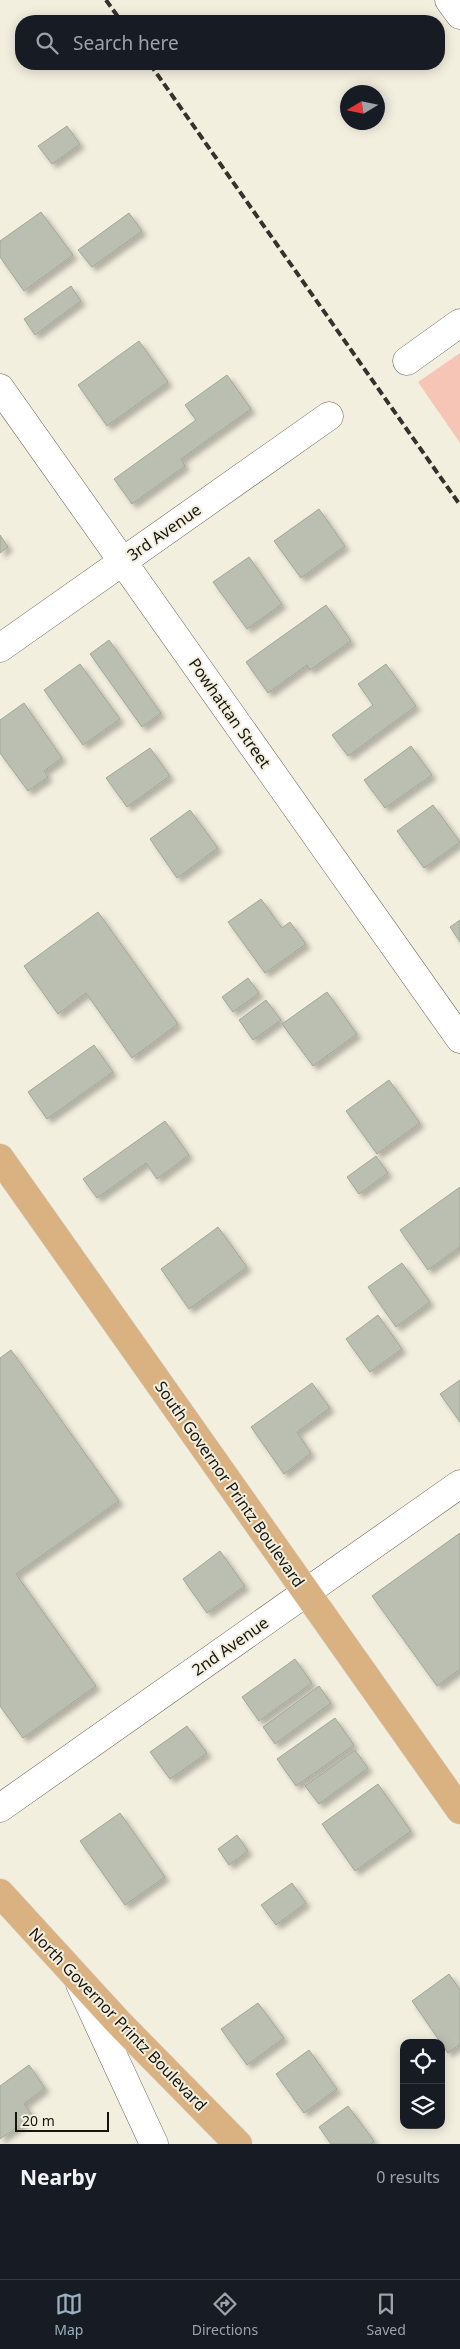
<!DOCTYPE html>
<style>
body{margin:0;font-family:"Noto Sans",sans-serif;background:#20242c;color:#f1f3f6}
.controls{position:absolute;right:15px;bottom:15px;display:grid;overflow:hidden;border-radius:10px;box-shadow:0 2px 12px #0003}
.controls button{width:45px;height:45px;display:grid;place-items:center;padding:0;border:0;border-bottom:1px solid #363941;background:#171b24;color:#f1f3f6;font:25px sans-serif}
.compass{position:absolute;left:340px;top:85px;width:45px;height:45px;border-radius:50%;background:#171b24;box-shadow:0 2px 12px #0003;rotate:260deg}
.scale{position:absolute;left:15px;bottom:12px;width:94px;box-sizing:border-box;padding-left:5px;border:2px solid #171510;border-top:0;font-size:14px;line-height:18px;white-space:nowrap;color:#171510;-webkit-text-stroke:4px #f3efdf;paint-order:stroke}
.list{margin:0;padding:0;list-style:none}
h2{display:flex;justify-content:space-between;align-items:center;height:65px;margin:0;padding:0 20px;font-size:21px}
h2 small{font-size:16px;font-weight:400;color:#9ea1a6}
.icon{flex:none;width:28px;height:28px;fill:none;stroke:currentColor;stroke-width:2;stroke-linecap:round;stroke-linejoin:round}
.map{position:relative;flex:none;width:460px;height:2144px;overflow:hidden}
.search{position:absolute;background:#171b24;box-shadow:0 2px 12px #0003;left:15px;right:15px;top:15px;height:55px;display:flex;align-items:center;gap:12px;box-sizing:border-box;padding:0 18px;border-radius:20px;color:#9ea1a6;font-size:19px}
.sheet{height:135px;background:#171b24}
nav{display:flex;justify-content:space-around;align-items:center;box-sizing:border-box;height:70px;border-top:1px solid #363941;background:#171b24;font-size:14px;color:#9ea1a6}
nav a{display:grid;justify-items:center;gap:2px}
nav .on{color:#99b0bf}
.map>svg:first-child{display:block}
.green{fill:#f7c5b6}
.building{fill:#babfb1;stroke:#a1a798;filter:url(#shadow)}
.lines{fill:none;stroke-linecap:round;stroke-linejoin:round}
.street-casing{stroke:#676356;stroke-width:29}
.primary-casing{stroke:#d5d5d4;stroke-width:29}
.street{stroke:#fff;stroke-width:28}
.primary{stroke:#dab282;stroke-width:28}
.rail{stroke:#34322c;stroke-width:4;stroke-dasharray:8 4;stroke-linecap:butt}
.labels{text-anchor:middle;stroke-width:4;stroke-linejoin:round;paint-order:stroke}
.street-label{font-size:16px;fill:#171510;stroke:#f3efdf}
</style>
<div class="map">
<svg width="460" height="2144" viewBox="0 0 460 2144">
<defs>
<filter id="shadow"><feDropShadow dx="4.5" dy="4.5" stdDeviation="2.5" flood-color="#0004"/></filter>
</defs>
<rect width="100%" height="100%" fill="#f3efdf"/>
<path class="green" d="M 460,353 L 460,443 L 418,382 Z"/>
<path class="building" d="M 67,126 L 80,144 L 52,164 L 38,146 Z
M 41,212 L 73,255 L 24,291 L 0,257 L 0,241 Z
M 129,213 L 142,231 L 92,267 L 78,250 Z
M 71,286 L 81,301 L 35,335 L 24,319 Z
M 139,341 L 168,382 L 107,426 L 78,385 Z
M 227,375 L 251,409 L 181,459 L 185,466 L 132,504 L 114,479 L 196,420 L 185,405 Z
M 319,509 L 345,546 L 301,578 L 274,541 Z
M 0,535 L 8,547 L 0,553 Z
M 249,557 L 282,604 L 247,629 L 213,582 Z
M 326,605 L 351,641 L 310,670 L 307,665 L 268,693 L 246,662 Z
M 109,640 L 161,713 L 142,727 L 90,654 Z
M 80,664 L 120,719 L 83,745 L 44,690 Z
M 386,664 L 416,706 L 348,756 L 332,735 L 373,705 L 358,684 Z
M 24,703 L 62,758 L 44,771 L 48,777 L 28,791 L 0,753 L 0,720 Z
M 411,746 L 432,775 L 385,808 L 364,780 Z
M 150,748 L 170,776 L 127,807 L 106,778 Z
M 433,805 L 460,842 L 424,868 L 397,831 Z
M 190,810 L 218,848 L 177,878 L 150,839 Z
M 261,899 L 282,928 L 290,922 L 306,944 L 265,973 L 228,922 Z
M 98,912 L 178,1024 L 132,1058 L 86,993 L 58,1014 L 24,966 Z
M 460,920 L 460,942 L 450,927 Z
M 248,978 L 259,993 L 233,1012 L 222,997 Z
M 327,992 L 357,1034 L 313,1066 L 282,1024 Z
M 266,1000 L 281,1020 L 253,1040 L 239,1020 Z
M 94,1045 L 113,1072 L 47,1119 L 28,1092 Z
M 389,1080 L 420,1123 L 377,1154 L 346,1111 Z
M 165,1121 L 189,1155 L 157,1179 L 146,1163 L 97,1198 L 83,1179 Z
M 376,1156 L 388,1173 L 359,1194 L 347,1177 Z
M 460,1187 L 460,1247 L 428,1270 L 400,1230 Z
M 218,1227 L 247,1267 L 189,1309 L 161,1269 Z
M 402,1263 L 430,1302 L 396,1327 L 368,1287 Z
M 378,1315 L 402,1349 L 370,1372 L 346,1339 Z
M 11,1350 L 119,1501 L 16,1574 L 96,1686 L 23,1738 L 0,1706 L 0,1358 Z
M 460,1380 L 460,1422 L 440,1394 Z
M 312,1383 L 330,1408 L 297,1432 L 311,1453 L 284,1474 L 251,1427 Z
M 460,1533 L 460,1669 L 437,1686 L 372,1596 Z
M 220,1551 L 245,1586 L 207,1613 L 183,1579 Z
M 295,1659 L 312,1683 L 259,1721 L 242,1697 Z
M 319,1686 L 331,1703 L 275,1744 L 263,1727 Z
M 335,1718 L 354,1745 L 296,1786 L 277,1759 Z
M 187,1726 L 207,1753 L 170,1779 L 150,1752 Z
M 355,1750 L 368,1768 L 319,1804 L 305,1786 Z
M 378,1784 L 411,1831 L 355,1871 L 322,1824 Z
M 120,1813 L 165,1877 L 125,1905 L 80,1841 Z
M 237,1835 L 248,1851 L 229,1865 L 218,1849 Z
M 292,1883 L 306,1903 L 276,1925 L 261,1905 Z
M 449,1974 L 460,1990 L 460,2044 L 448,2053 L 412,2001 Z
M 258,2003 L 284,2038 L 247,2065 L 221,2029 Z
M 309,2050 L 337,2089 L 304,2113 L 276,2074 Z
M 29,2065 L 45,2088 L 24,2104 L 33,2116 L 0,2139 L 0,2086 Z
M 348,2106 L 374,2141 L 371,2144 L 331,2144 L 319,2127 Z"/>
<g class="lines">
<defs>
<path id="street" d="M 449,0 L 460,15
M 407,361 L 460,323
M 0,388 L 460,1039
M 0,648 L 329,416
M 0,1808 L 460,1484
M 80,1984 L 154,2144"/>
<path id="primary" d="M 0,1158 L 460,1810
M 0,1893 L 119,2023 L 238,2144"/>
</defs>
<use href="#street" class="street-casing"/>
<use href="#primary" class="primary-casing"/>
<use href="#street" class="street"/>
<use href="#primary" class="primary"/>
<path class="rail" d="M 106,0 L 121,21
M 150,64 L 460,505"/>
</g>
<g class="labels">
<g class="street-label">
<text transform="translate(164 532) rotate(-35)" y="6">3rd Avenue</text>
<text transform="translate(230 713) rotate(55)" y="6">Powhattan Street</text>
<text transform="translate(230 1484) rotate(55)" y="6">South Governor Printz Boulevard</text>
<text transform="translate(230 1646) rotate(-35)" y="6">2nd Avenue</text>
<text transform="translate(118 2019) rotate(46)" y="6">North Governor Printz Boulevard</text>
</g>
</g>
</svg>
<div class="controls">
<button><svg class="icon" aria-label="locate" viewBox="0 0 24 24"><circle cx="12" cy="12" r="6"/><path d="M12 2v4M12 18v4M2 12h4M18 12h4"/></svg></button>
<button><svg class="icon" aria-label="layers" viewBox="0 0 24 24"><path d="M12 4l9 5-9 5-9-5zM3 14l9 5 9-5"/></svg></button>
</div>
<svg class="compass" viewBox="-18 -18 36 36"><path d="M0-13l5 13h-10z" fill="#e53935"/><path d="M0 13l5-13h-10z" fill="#9ea1a6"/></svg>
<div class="scale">20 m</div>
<div class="search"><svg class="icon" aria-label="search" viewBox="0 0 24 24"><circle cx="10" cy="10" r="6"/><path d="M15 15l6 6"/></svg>Search here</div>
</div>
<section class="sheet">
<h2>Nearby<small>0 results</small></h2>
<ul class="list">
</ul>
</section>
<nav>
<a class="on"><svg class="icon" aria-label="map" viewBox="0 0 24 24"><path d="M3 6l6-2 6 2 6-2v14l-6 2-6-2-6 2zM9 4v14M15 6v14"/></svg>Map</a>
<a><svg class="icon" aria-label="directions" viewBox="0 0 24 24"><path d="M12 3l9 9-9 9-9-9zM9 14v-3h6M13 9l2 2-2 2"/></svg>Directions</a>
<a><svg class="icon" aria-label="saved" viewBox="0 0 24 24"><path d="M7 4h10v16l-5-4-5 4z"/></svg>Saved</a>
</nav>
